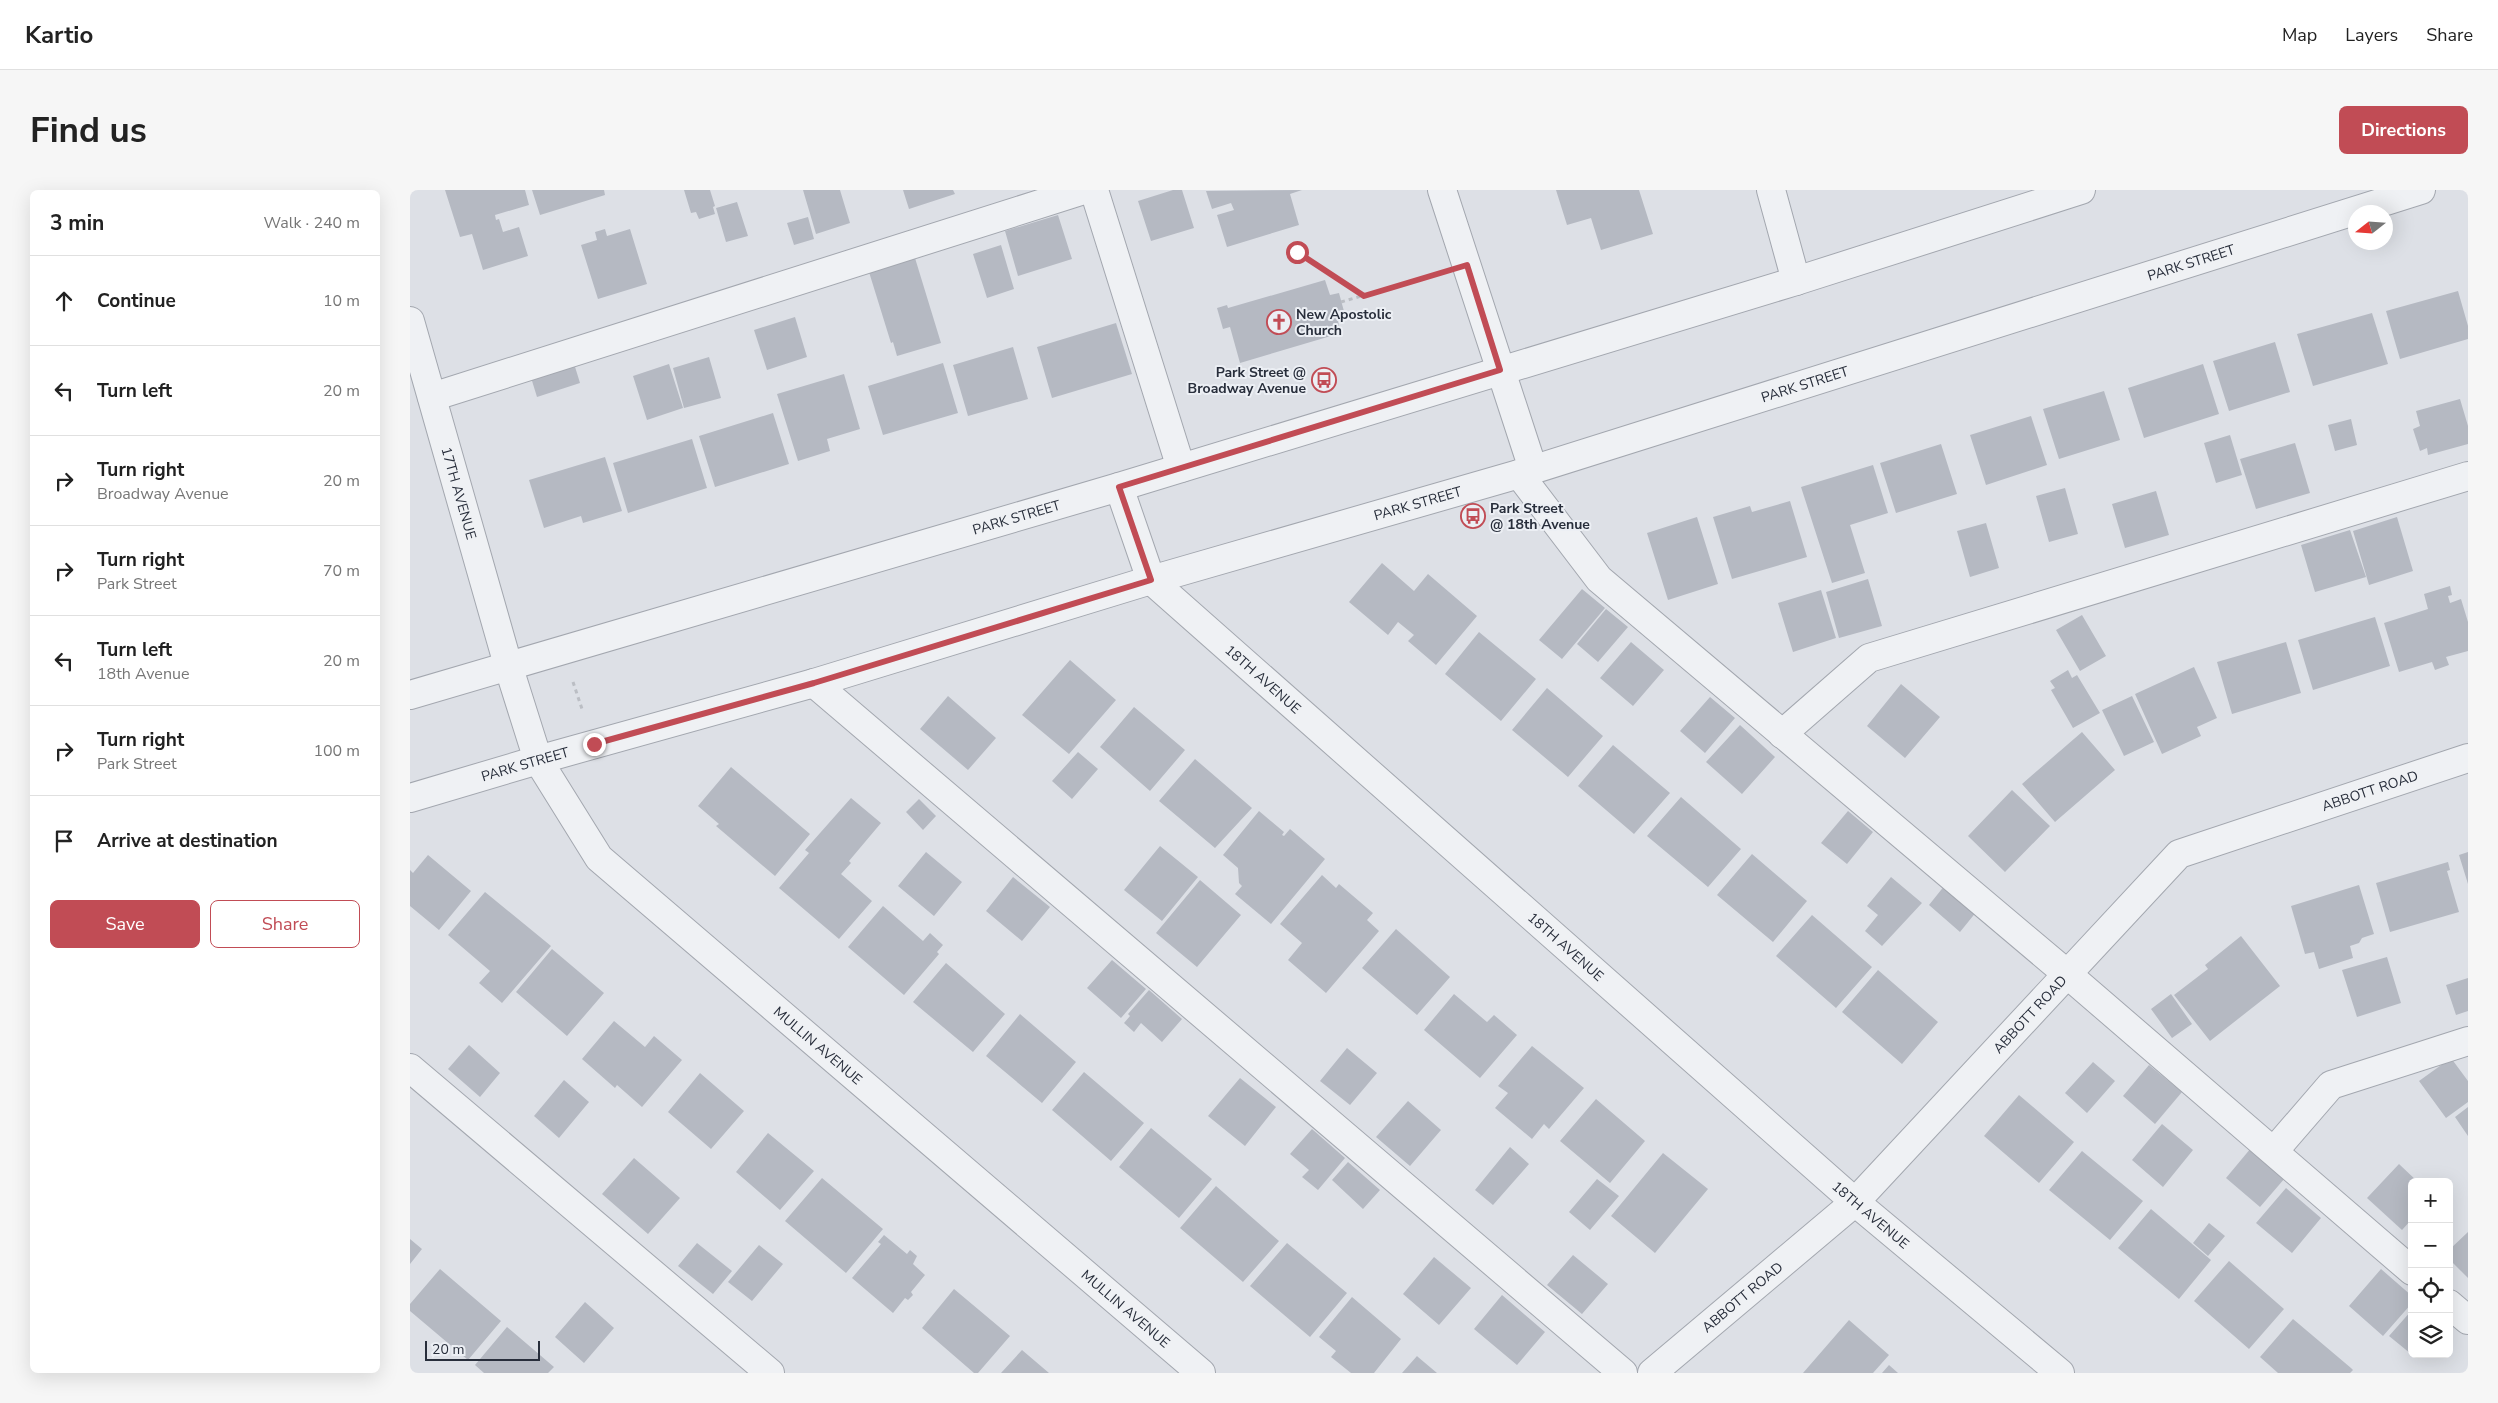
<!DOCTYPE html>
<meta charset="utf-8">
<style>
body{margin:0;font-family:"Nunito Sans",sans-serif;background:#f6f6f6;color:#222}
.controls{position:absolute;right:15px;bottom:15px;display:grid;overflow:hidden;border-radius:8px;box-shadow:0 5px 20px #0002}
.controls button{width:45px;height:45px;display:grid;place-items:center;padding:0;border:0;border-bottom:1px solid #e0e0e0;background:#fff;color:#222;font:25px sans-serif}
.compass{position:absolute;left:1938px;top:15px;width:45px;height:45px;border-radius:50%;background:#fff;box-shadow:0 5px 20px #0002;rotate:253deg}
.scale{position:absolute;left:15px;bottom:12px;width:115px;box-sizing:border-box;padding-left:5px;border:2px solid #282e3b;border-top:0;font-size:14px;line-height:18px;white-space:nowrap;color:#282e3b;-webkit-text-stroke:4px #eceff4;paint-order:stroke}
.stop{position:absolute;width:15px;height:15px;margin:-11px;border:4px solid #c14c55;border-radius:50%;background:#fff}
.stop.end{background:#c14c55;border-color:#fff;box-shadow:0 1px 5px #0008}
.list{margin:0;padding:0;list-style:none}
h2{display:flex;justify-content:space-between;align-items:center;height:65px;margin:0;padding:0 20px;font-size:21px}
h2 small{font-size:16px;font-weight:400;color:#767676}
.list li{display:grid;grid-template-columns:32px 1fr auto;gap:15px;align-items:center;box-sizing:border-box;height:90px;padding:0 20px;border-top:1px solid #e0e0e0}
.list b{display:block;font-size:19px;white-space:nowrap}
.list p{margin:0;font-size:16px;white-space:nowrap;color:#767676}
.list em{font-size:16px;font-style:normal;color:#767676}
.actions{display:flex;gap:10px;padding:15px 20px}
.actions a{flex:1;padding:11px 0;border:1px solid #c14c55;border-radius:8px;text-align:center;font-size:18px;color:#c14c55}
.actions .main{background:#c14c55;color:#fff}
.icon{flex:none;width:28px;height:28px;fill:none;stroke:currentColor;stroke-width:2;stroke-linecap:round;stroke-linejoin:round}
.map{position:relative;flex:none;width:2058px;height:1183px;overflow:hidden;border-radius:8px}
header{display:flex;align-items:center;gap:30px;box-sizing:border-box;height:70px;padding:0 25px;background:#fff;border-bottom:1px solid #e0e0e0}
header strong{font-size:24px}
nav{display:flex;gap:28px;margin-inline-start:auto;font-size:18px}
.intro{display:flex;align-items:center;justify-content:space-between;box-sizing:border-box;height:120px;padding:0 30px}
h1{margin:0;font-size:35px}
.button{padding:12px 22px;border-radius:8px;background:#c14c55;color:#fff;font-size:18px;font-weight:700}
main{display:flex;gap:30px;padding:0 30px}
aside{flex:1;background:#fff;border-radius:8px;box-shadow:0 5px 20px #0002}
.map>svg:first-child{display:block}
.building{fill:#b5b9c2}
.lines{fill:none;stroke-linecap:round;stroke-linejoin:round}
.minor-casing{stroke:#a3a7af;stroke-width:30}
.path{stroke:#bbbec4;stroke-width:3;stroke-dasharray:4 4;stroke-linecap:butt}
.minor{stroke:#eff1f4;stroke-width:28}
.route{stroke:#c14c55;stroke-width:6}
.labels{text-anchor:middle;stroke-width:4;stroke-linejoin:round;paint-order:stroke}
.street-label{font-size:14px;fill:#282e3b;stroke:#eceff4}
.poi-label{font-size:14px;font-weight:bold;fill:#282e3b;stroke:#eceff4;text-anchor:start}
</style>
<header>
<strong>Kartio</strong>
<nav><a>Map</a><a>Layers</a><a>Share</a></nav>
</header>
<div class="intro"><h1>Find us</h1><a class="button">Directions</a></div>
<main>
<aside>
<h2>3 min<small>Walk · 240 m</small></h2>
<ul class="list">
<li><svg class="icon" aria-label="ahead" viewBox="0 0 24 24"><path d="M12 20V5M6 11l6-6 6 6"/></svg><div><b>Continue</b></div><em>10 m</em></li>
<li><svg class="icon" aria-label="left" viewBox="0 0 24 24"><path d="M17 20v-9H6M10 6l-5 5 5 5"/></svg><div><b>Turn left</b></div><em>20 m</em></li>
<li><svg class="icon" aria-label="right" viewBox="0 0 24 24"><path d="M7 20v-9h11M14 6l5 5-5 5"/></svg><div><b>Turn right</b><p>Broadway Avenue</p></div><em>20 m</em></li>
<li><svg class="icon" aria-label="right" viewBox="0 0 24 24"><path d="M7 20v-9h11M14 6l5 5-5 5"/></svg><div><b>Turn right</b><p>Park Street</p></div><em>70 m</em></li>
<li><svg class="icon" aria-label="left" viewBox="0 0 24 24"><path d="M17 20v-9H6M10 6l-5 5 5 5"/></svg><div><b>Turn left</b><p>18th Avenue</p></div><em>20 m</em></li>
<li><svg class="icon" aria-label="right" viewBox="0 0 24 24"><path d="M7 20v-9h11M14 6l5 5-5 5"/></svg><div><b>Turn right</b><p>Park Street</p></div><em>100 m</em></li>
<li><svg class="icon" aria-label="arrive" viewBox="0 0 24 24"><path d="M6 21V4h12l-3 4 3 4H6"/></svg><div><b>Arrive at destination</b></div></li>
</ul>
<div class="actions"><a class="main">Save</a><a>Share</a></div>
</aside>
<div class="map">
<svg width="2058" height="1183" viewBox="0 0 2058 1183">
<rect width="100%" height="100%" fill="#dde0e6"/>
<path class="building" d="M 35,0 L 115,0 L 119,15 L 85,25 L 86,30 L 89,29 L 93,42 L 109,37 L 118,66 L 73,80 L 62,44 L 50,47 Z
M 122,0 L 194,0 L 195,5 L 130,25 Z
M 274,0 L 300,0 L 305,16 L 303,17 L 305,24 L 289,29 L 286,22 L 281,23 Z
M 393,0 L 430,0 L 440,33 L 406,44 Z
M 493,0 L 543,0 L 545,4 L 499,19 Z
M 763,0 L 772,0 L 784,38 L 741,51 L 728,11 Z
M 892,0 L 880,4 L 889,35 L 817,57 L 807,25 L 824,20 L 821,13 L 802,19 L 796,1 Z
M 1146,0 L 1229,0 L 1243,44 L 1191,60 L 1181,28 L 1157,35 Z
M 327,12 L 338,46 L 316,52 L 306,18 Z
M 648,25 L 662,69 L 608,86 L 595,41 Z
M 398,27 L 404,49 L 384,55 L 377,33 Z
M 195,39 L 197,46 L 220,39 L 237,94 L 188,109 L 171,55 L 187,50 L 185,42 Z
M 591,55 L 604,99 L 577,108 L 563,64 Z
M 505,68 L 531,153 L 487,166 L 483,152 L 481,153 L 459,82 Z
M 915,90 L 920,105 L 929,103 L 935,125 L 927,128 L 931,143 L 830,173 L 820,137 L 813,139 L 807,118 L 817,115 L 818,118 Z
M 2048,101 L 2058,136 L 2058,149 L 1990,169 L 1976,121 Z
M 1962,123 L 1978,174 L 1903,196 L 1887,144 Z
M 385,127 L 397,167 L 357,180 L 344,140 Z
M 706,133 L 722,184 L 642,208 L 627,157 Z
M 1865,152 L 1880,202 L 1819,221 L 1803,171 Z
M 603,157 L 618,209 L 558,226 L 543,175 Z
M 162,167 L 170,193 L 127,207 L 119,181 Z
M 299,167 L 311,208 L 274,218 L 263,178 Z
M 533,173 L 548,223 L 473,245 L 458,196 Z
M 259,174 L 273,218 L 237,230 L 223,186 Z
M 1793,174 L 1809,224 L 1734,248 L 1718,198 Z
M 434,184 L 450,239 L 417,249 L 420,261 L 388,271 L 367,204 Z
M 1694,201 L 1710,250 L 1649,269 L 1633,219 Z
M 2050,209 L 2058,236 L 2058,254 L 2018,265 L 2017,258 L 2010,261 L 2003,239 L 2010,236 L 2006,221 Z
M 363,223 L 379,274 L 305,297 L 289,246 Z
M 1621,226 L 1637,275 L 1576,295 L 1560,245 Z
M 1941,229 L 1947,255 L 1925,261 L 1918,235 Z
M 1820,245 L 1832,285 L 1806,293 L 1794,253 Z
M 282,249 L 297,298 L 218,323 L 203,273 Z
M 1885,253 L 1900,303 L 1846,319 L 1830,269 Z
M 1531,254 L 1547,304 L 1486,323 L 1470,273 Z
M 195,267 L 212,321 L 173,333 L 171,326 L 134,338 L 119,290 Z
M 1463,275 L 1478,323 L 1440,335 L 1455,383 L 1422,393 L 1391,297 Z
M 1655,298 L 1668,344 L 1639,352 L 1626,306 Z
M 1746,301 L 1759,345 L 1715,358 L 1702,314 Z
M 1380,311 L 1397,367 L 1322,389 L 1303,327 L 1340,316 L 1342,322 Z
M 1287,327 L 1308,394 L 1258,410 L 1237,343 Z
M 1987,327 L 2003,381 L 1959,395 L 1943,341 Z
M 1576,333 L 1589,378 L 1560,387 L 1547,341 Z
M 1940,340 L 1956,387 L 1905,402 L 1891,355 Z
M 972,373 L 1004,401 L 1018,384 L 1067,426 L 1026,475 L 998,451 L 1004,445 L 988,432 L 978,445 L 939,412 Z
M 1458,389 L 1472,436 L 1429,448 L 1416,402 Z
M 2040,396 L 2042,405 L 2038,406 L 2040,413 L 2051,409 L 2058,432 L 2058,461 L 2036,467 L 2039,475 L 2025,480 L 2022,472 L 1989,482 L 1974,433 L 2018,419 L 2014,404 Z
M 1172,399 L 1195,418 L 1152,469 L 1129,450 Z
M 1411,400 L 1426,448 L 1383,462 L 1368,413 Z
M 1196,419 L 1218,437 L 1188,472 L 1167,454 Z
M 1672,425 L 1696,466 L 1670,481 L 1646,440 Z
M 1965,427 L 1980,476 L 1903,500 L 1888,450 Z
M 1069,442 L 1126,489 L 1091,531 L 1035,484 Z
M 1221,452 L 1254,480 L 1223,516 L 1190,488 Z
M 1876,452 L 1891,503 L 1822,524 L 1807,472 Z
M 660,470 L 706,510 L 659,564 L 612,525 Z
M 1784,477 L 1807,528 L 1787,537 L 1791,546 L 1752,564 L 1725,504 Z
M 1658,480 L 1662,488 L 1667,485 L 1690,523 L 1663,538 L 1641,500 L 1645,498 L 1640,491 Z
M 1491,494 L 1530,527 L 1495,568 L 1457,536 Z
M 1137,498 L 1193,546 L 1158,587 L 1102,540 Z
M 538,506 L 586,548 L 558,580 L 510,539 Z
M 1722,506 L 1744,552 L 1714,566 L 1692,520 Z
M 1300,507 L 1325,528 L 1295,563 L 1270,541 Z
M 724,517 L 775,560 L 740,601 L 690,557 Z
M 1330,535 L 1365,567 L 1332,604 L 1296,572 Z
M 1672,542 L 1705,580 L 1645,632 L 1612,594 Z
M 1203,555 L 1260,603 L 1224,644 L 1168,596 Z
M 668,562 L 688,579 L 662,609 L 642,591 Z
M 785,569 L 842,618 L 805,658 L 749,611 Z
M 321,577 L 400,644 L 365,686 L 306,636 L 309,634 L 288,616 Z
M 1602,600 L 1640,636 L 1595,682 L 1558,646 Z
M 1271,607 L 1331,659 L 1298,697 L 1237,646 Z
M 441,608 L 471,633 L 439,671 L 441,673 L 431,684 L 462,711 L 429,749 L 369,698 L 399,663 L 395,660 Z
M 509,609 L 526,626 L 513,640 L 496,622 Z
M 849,621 L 874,642 L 872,645 L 874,646 L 880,639 L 915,669 L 861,734 L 825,704 L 832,696 L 829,693 L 828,678 L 813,665 Z
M 1438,621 L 1463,642 L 1437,674 L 1411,653 Z
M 750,656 L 788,687 L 752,731 L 714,700 Z
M 516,662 L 552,692 L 524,726 L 488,696 Z
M 2058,662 L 2058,694 L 2049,665 Z
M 1342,664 L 1397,711 L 1363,752 L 1307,705 Z
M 18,665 L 61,701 L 29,740 L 0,716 L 0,680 L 3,683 Z
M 2038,672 L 2040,680 L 2037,681 L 2049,722 L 1980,742 L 1966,693 Z
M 912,685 L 926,698 L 929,694 L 963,723 L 957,730 L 969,741 L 916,803 L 878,770 L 892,753 L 870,734 Z
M 603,687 L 640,717 L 612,751 L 576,721 Z
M 1481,687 L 1512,713 L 1472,756 L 1455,741 L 1468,725 L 1457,716 Z
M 790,690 L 831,725 L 787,777 L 746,743 Z
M 1535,695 L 1567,721 L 1550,742 L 1519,715 Z
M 1949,695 L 1964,744 L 1952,748 L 1949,753 L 1940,756 L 1943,768 L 1909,779 L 1904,762 L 1895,764 L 1881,716 Z
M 75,702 L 141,756 L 92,813 L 69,793 L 80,781 L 38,745 Z
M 473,716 L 513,751 L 520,743 L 533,755 L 527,762 L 529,764 L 494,805 L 438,757 Z
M 1402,725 L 1462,777 L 1426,818 L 1366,766 Z
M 986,739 L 1040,787 L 1007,825 L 952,778 Z
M 1831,746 L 1870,796 L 1800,851 L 1764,805 L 1798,779 L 1795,775 Z
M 142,759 L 194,803 L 157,846 L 106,802 Z
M 1977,767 L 1991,813 L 1947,827 L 1932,780 Z
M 702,770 L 736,799 L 711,828 L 677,798 Z
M 536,773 L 595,824 L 563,862 L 503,812 Z
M 1468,780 L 1528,832 L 1492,874 L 1432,822 Z
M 2058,788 L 2058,821 L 2046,825 L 2036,795 Z
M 739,800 L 772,829 L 752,852 L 731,833 L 724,842 L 714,833 L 720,826 L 718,824 Z
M 1044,804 L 1077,832 L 1084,825 L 1107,845 L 1070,888 L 1014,840 Z
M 1761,804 L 1782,834 L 1762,848 L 1741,819 Z
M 610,824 L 666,872 L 632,913 L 576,866 Z
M 204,831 L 235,857 L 244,846 L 272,870 L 232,917 L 207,895 L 205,898 L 172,869 Z
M 59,855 L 90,883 L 70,907 L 38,879 Z
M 1122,856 L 1174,898 L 1139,939 L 1134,934 L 1122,949 L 1085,918 L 1098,903 L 1088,896 Z
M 937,858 L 967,883 L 940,915 L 910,891 Z
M 2041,868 L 2058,891 L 2058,912 L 2036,928 L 2009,891 Z
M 1683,872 L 1705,891 L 1677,923 L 1655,903 Z
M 1739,875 L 1772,902 L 1745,934 L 1713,906 Z
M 674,882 L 734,933 L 701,971 L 642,920 Z
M 290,883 L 334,921 L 301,959 L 258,922 Z
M 830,888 L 866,917 L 835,956 L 798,926 Z
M 154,890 L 179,912 L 149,948 L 124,926 Z
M 1609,905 L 1664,952 L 1629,993 L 1574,946 Z
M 1186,909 L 1235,951 L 1200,993 L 1150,951 Z
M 998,911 L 1031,940 L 1000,976 L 966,947 Z
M 2058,917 L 2058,946 L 2045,927 Z
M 1752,934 L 1783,960 L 1753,997 L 1722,970 Z
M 741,938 L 802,989 L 769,1028 L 709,977 Z
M 902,939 L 935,968 L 908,1000 L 892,987 L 899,980 L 880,964 Z
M 358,943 L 404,981 L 370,1020 L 326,982 Z
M 1100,957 L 1119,974 L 1083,1015 L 1065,1000 Z
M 1841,958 L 1875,988 L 1850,1017 L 1816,988 Z
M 1672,961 L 1733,1011 L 1700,1050 L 1639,1000 Z
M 1253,963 L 1298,999 L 1245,1063 L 1201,1026 Z
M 224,968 L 270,1008 L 238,1044 L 192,1004 Z
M 938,972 L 970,1000 L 953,1019 L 922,990 Z
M 1989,974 L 2008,992 L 2002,992 L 2002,1029 L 1992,1040 L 1957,1008 Z
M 412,988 L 473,1039 L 436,1083 L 375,1031 Z
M 1187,989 L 1209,1006 L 1180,1040 L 1159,1022 Z
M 806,996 L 869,1051 L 833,1092 L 770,1038 Z
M 1876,998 L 1911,1028 L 1882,1063 L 1846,1033 Z
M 1741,1019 L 1801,1070 L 1769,1109 L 1708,1058 Z
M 1799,1033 L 1815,1046 L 1798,1066 L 1783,1053 Z
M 2058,1042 L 2058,1088 L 2039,1069 L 2039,1060 Z
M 474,1045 L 497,1064 L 500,1060 L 507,1066 L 503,1074 L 515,1085 L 501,1102 L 503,1105 L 498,1110 L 495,1108 L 483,1123 L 442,1088 L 471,1054 L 468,1052 Z
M 0,1049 L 12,1059 L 0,1074 Z
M 287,1053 L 322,1081 L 303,1104 L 268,1076 Z
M 877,1053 L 937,1103 L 900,1147 L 840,1096 Z
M 349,1055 L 373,1074 L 342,1111 L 318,1092 Z
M 1163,1065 L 1198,1094 L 1172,1124 L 1137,1095 Z
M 1024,1067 L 1061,1098 L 1029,1135 L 993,1104 Z
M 1819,1071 L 1874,1119 L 1839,1159 L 1784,1111 Z
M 30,1079 L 91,1131 L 58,1170 L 0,1121 L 0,1114 Z
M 1971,1079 L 2002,1106 L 2002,1113 L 1973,1146 L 1939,1116 Z
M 544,1099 L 600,1146 L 568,1183 L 564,1183 L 512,1138 Z
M 1092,1105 L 1135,1142 L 1107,1175 L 1064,1139 Z
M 942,1107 L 991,1149 L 964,1183 L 941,1183 L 921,1167 L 926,1161 L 909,1147 Z
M 175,1112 L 204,1138 L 174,1173 L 145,1147 Z
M 2002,1120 L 2002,1164 L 2009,1164 L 2006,1168 L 1979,1146 Z
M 1883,1129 L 1941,1178 L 1943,1180 L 1940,1183 L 1868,1183 L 1850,1167 Z
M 1439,1130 L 1479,1165 L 1463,1183 L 1393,1183 Z
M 97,1137 L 144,1177 L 138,1183 L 74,1183 L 65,1175 Z
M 612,1160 L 639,1183 L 591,1183 Z
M 1007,1166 L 1008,1167 L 1027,1183 L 992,1183 Z
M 1479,1175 L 1488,1183 L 1472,1183 Z"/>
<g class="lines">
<defs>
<g id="minor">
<path d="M 684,0 L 771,278"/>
<path d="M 1032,0 L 1123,279"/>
<path d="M 1361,0 L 1386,91"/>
<path id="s1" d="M 0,131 L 98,475 L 128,570 L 189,668 L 791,1183"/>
<path d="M 22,207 L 674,0"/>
<path d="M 1109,284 L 1189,389 L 1656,783 L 2002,1081"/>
<path id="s2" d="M 709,297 L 741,390 L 1445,1012 L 1650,1183"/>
<path d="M 404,493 L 1213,1183"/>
<path id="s3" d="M 0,505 L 709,297 L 1386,91 L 1671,0"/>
<path d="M 1372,544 L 1459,468 L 2058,286"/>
<path id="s4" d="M 0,608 L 128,570 L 404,493 L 741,390 L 1109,284 L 2011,0"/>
<path d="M 0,878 L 360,1183"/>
<path d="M 1864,961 L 1921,895 L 2058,851"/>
<path d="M 2039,1114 L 2058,1130"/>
<path id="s5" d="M 1242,1183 L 1445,1012 L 1769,664 L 2058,568"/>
</g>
</defs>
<use href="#minor" class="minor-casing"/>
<path class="path" d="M 887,62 L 953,105
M 931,112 L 1024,85
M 163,492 L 173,522"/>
<use href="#minor" class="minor"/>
</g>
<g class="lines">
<path class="route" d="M 184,554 L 404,493 L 741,390 L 709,297 L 1090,180 L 1057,75 L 954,106 L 887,62"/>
</g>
<defs>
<symbol id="church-ring" viewBox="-11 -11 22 22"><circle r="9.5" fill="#eceff4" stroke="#c14c55" stroke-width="1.5"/><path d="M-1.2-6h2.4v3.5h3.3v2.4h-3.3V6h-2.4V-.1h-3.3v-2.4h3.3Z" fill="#c14c55"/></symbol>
<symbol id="bus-ring" viewBox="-11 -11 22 22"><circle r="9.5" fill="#eceff4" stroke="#c14c55" stroke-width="1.5"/><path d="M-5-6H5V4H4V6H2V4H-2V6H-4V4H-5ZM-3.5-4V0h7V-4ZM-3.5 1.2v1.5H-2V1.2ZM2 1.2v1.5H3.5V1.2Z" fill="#c14c55"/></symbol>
</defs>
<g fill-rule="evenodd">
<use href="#church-ring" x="855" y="118" width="28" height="28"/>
<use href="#bus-ring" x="900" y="176" width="28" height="28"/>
<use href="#bus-ring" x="1049" y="312" width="28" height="28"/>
</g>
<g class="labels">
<g class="street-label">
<text dy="5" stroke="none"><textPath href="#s4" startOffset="1860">PARK STREET</textPath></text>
<text dy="5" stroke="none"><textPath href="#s4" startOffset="1455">PARK STREET</textPath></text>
<text dy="5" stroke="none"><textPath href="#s1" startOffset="179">17TH AVENUE</textPath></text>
<text dy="5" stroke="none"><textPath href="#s4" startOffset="1050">PARK STREET</textPath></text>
<text dy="5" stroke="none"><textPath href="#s3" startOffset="632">PARK STREET</textPath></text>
<text dy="5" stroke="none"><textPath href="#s2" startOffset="248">18TH AVENUE</textPath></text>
<text dy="5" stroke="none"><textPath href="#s4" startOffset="120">PARK STREET</textPath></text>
<text dy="5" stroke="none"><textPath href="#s5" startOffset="942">ABBOTT ROAD</textPath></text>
<text dy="5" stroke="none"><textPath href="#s2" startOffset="652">18TH AVENUE</textPath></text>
<text dy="5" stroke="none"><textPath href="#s5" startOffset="522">ABBOTT ROAD</textPath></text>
<text dy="5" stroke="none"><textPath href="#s1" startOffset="861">MULLIN AVENUE</textPath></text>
<text dy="5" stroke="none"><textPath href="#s2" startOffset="1058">18TH AVENUE</textPath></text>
<text dy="5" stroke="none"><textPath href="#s5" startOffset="118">ABBOTT ROAD</textPath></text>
<text dy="5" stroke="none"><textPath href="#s1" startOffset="1266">MULLIN AVENUE</textPath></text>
</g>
<g class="poi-label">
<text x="886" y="129">New Apostolic<tspan x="886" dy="16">Church</tspan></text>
<text x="896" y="187" text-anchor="end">Park Street @<tspan x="896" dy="16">Broadway Avenue</tspan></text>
<text x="1080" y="323">Park Street<tspan x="1080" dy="16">@ 18th Avenue</tspan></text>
</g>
</g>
</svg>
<div class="controls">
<button>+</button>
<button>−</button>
<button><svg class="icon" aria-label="locate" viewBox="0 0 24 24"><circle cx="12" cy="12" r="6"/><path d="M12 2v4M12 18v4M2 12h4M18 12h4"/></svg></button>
<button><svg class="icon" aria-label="layers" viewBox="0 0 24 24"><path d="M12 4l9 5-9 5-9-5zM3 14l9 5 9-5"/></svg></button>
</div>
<svg class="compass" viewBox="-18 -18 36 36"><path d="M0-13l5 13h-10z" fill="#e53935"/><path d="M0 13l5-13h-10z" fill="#767676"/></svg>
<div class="scale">20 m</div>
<div class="stop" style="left:887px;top:62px"></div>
<div class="stop end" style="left:184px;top:554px"></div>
</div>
</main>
